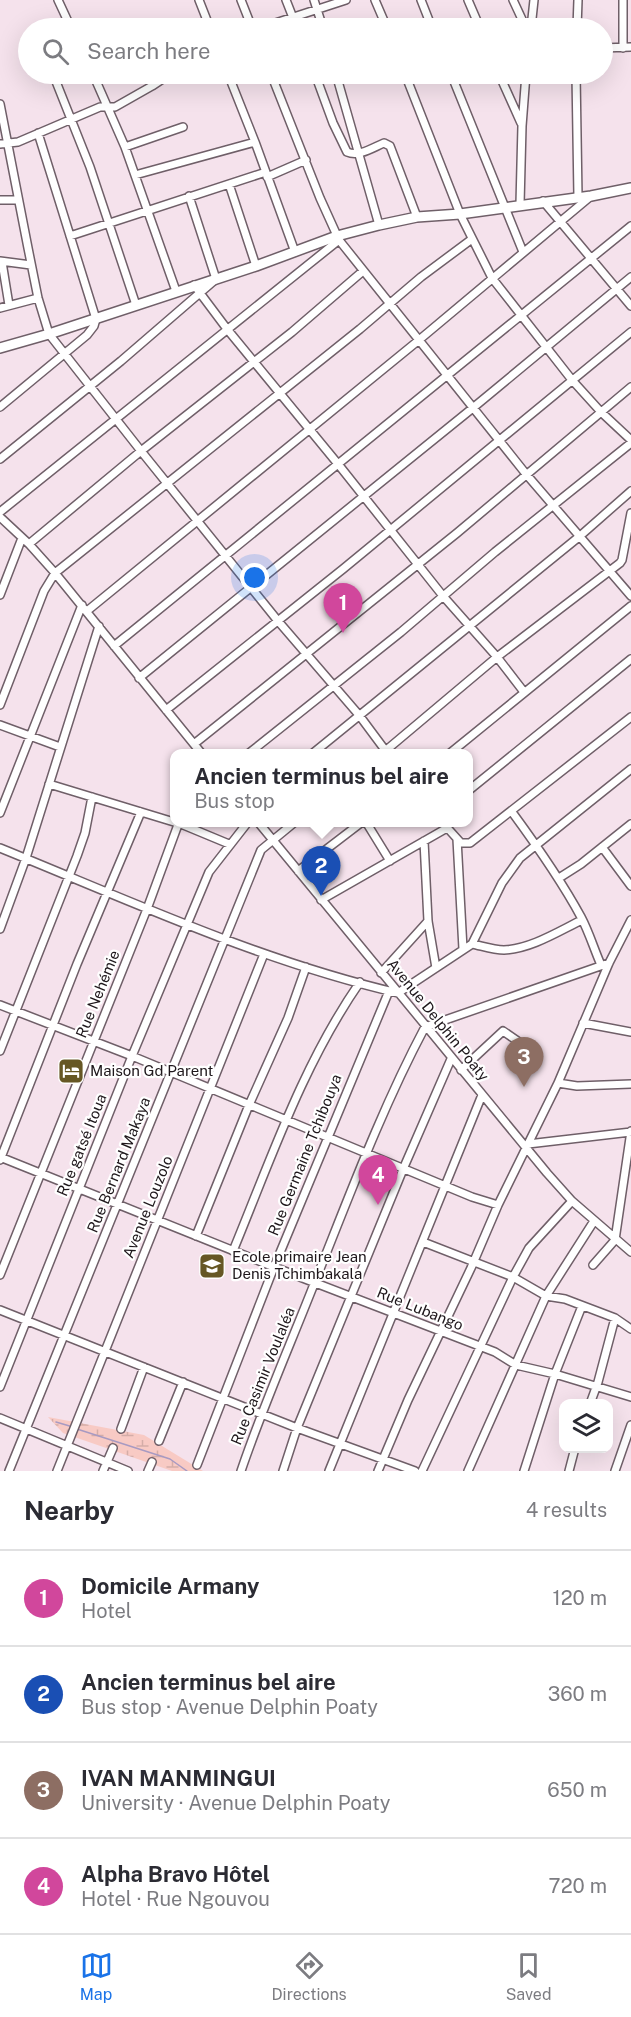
<!DOCTYPE html>
<meta charset="utf-8">
<style>
body{margin:0;font-family:"Public Sans",sans-serif;background:#f7f7f7;color:#2b2b33}
.controls{position:absolute;right:18px;bottom:18px;display:grid;overflow:hidden;border-radius:12px;box-shadow:0 6px 24px #0002}
.controls button{width:54px;height:54px;display:grid;place-items:center;padding:0;border:0;border-bottom:2px solid #e1e1e2;background:#fff;color:#2b2b33;font:30px sans-serif}
.you{position:absolute;left:255px;top:578px;width:21px;height:21px;margin:-15px;border:4px solid #fff;border-radius:50%;background:#1a73e8;box-shadow:0 0 0 9px #1a73e833}
.badge{display:grid;place-items:center;width:39px;height:39px;border-radius:50%;background:#1a73e8;color:#fff;font-size:20px;font-weight:700}
.pin{position:absolute;translate:-50% -50px;filter:drop-shadow(0 2px 3px #0008)}
.pin::after{content:'';position:absolute;top:32px;width:21px;height:18px;background:inherit;clip-path:polygon(0 0,100% 0,50% 100%)}
.popup{position:absolute;left:170px;top:749px;width:303px;height:78px;box-sizing:border-box;display:grid;place-content:center;border-radius:12px;background:#fff;filter:drop-shadow(0 2px 4px #0005);font-size:20px;white-space:nowrap;color:#7c7c81}
.popup b{font-size:22px;color:#2b2b33}
.popup::after{content:'';position:absolute;left:50%;top:100%;margin-left:-12px;border:12px solid transparent;border-top-color:#fff}
.list{margin:0;padding:0;list-style:none}
h2{display:flex;justify-content:space-between;align-items:center;height:78px;margin:0;padding:0 24px;font-size:26px}
h2 small{font-size:20px;font-weight:400;color:#7c7c81}
.list li{display:grid;grid-template-columns:39px 1fr auto;gap:18px;align-items:center;box-sizing:border-box;height:96px;padding:0 24px;border-top:2px solid #e1e1e2}
.list b{display:block;font-size:22px;white-space:nowrap}
.list p{margin:0;font-size:20px;white-space:nowrap;color:#7c7c81}
.list em{font-size:20px;font-style:normal;color:#7c7c81}
.icon{flex:none;width:33px;height:33px;fill:none;stroke:currentColor;stroke-width:2;stroke-linecap:round;stroke-linejoin:round}
.map{position:relative;flex:none;width:631px;height:1471px;overflow:hidden}
.search{position:absolute;background:#fff;box-shadow:0 6px 24px #0002;left:18px;right:18px;top:18px;height:66px;display:flex;align-items:center;gap:15px;box-sizing:border-box;padding:0 21px;border-radius:33px;color:#7c7c81;font-size:22px}
.sheet{height:462px;background:#fff}
nav{display:flex;justify-content:space-around;align-items:center;box-sizing:border-box;height:84px;border-top:2px solid #e1e1e2;background:#fff;font-size:16px;color:#7c7c81}
nav a{display:grid;justify-items:center;gap:3px}
nav .on{color:#1a73e8}
.map>svg:first-child{display:block}
.wetland{fill:url(#wetland-marsh)}
.lines{fill:none;stroke-linecap:round;stroke-linejoin:round}
.stream{stroke:#a89ac2;stroke-width:1.5}
.street-casing{stroke:#6f5f68;stroke-width:10}
.secondary-casing{stroke:#6f5f68;stroke-width:12}
.street{stroke:#fff;stroke-width:7}
.secondary{stroke:#fff;stroke-width:9}
.labels{text-anchor:middle;stroke-width:4.5;stroke-linejoin:round;paint-order:stroke}
.street-label{font-size:15px;fill:#1e171b;stroke:#fff}
.poi-label{font-size:15px;fill:#1e171b;stroke:#fff;text-anchor:start}
</style>
<div class="map">
<svg width="631" height="1471" viewBox="0 0 631 1471">
<defs>
<pattern id="wetland-marsh" width="20" height="14" patternUnits="userSpaceOnUse" patternTransform="scale(1.5)"><rect width="20" height="14" fill="#f8cac4"/><path d="M1 5h8M5 5V1M11 12h8M15 12V8" fill="none" stroke="#d4ada8"/></pattern>
</defs>
<rect width="100%" height="100%" fill="#f5e2ec"/>
<path class="wetland" d="M 48,1417 L 144,1435 L 203,1471 L 172,1471 L 63,1433 Z"/>
<g class="lines">
<path class="stream" d="M 56,1422 L 73,1427
M 77,1429 L 170,1459 L 187,1471"/>
<defs>
<path id="street" d="M 58,0 L 71,28
M 199,0 L 210,28
M 241,0 L 252,28
M 286,0 L 297,28
M 314,0 L 323,28
M 375,0 L 387,28
M 421,0 L 432,28
M 468,0 L 480,28
M 513,0 L 526,28
M 260,28 L 346,0
M 531,28 L 534,0
M 577,28 L 578,0
M 602,48 L 631,47
M 623,48 L 623,0
M 53,74 L 90,167 L 136,305
M 93,74 L 125,147 L 176,291
M 228,74 L 255,142 L 295,252
M 271,74 L 320,198 L 339,240 L 526,474 L 631,596
M 315,74 L 333,123 L 347,152 C 359,157 372,148 384,143 L 390,146 L 417,217
M 336,74 L 379,225
M 405,74 L 460,214 L 492,278 L 572,380 L 601,412 L 631,440
M 451,74 L 523,252
M 499,74 L 521,123
M 576,74 L 578,197
M 0,104 L 28,248 L 38,298 L 49,334 L 141,451 L 278,621 L 359,715 L 388,754
M 0,144 L 18,142 L 100,107 L 115,107 L 152,86 L 170,74
M 125,147 L 183,127
M 135,175 L 255,142
M 267,177 L 306,160
M 229,184 L 256,266
M 0,200 L 18,200
M 543,201 L 631,306
M 520,204 L 522,126 L 526,74
M 70,236 L 266,172
M 0,261 L 31,265
M 2,262 L 9,305
M 194,285 L 227,329 L 338,464 L 443,596 L 497,657 L 524,692
M 0,308 L 38,298
M 0,407 L 87,335 L 94,326 L 96,319 L 38,133
M 0,459 L 121,361 L 216,279 L 189,196
M 0,512 L 339,240
M 0,517 L 29,544 L 55,573 L 202,754
M 29,544 L 141,451 L 292,332 L 363,271
M 0,595 L 22,538
M 87,611 L 419,340 L 591,196
M 114,646 L 631,226
M 139,678 L 474,407 L 631,277
M 0,705 L 44,591 L 55,573 L 360,329 L 421,277 L 472,239
M 166,710 L 343,569 L 631,332
M 0,725 L 60,747
M 194,744 L 457,533 L 631,387
M 384,752 L 497,657 L 620,563 L 622,560 L 631,513
M 248,754 L 401,632 L 495,552 L 631,443
M 312,754 L 580,536 L 631,491
M 449,754 L 631,606
M 49,784 L 174,822
M 468,791 L 631,659
M 512,812 C 537,846 561,880 581,917 C 589,932 594,949 601,965
M 0,813 L 82,605
M 176,822 L 229,844
M 258,822 L 547,1173 L 572,1201 L 631,1252
M 366,822 L 390,861
M 442,822 L 461,843 L 470,843 L 631,717
M 457,839 L 463,949
M 424,841 L 428,921 L 436,968
M 602,847 L 631,886
M 0,848 C 131,901 260,961 398,993 L 472,944 L 502,883 L 520,858 L 631,769
M 298,871 L 362,822
M 559,878 L 581,864 L 631,824
M 321,900 L 447,828
M 0,929 L 26,858 L 99,626
M 472,944 C 482,946 493,950 504,950 C 531,949 559,931 582,920
M 381,973 L 428,921
M 0,1005 L 132,1056 L 472,1197 L 498,1205
M 583,1023 L 631,1032
M 0,1051 L 77,856 L 85,833 L 92,797
M 461,1070 L 503,1031 L 535,1053
M 558,1083 L 577,1086 L 631,1084
M 528,1144 L 631,1132
M 0,1157 L 274,1267 L 495,1352 L 516,1365 L 555,1374 L 631,1397
M 0,1160 L 77,964 L 141,812
M 196,1236 L 249,1105 L 288,1018 L 306,967
M 423,1242 L 513,1277 L 546,1296 L 565,1299 L 615,1318 L 631,1329
M 233,1251 C 271,1159 303,1064 360,982
M 593,1265 L 615,1240 L 631,1131
M 0,1275 L 147,909 L 179,822
M 0,1310 L 297,1428 L 415,1471
M 0,1387 L 132,1056 L 209,872 L 248,822
M 590,1404 L 598,1382 L 615,1318
M 0,1418 L 128,1471
M 121,1429 L 144,1367
M 159,1441 L 183,1382
M 197,1465 L 274,1267 L 389,991
M 9,1471 L 261,850 L 295,822
M 57,1471 L 264,954
M 103,1471 L 113,1448
M 148,1471 L 152,1462
M 241,1471 C 263,1406 291,1343 316,1279 C 350,1194 382,1108 425,1027 L 609,963
M 283,1471 L 297,1428 L 404,1167 L 451,1059
M 329,1471 L 482,1095
M 378,1471 L 408,1400 L 471,1268 L 498,1205 L 558,1083 L 609,963 L 631,920
M 422,1471 L 513,1277 L 529,1248 L 572,1201
M 468,1471 L 546,1296 L 594,1221
M 524,1471 L 555,1374 L 582,1306
M 569,1471 L 575,1448
M 615,1471 L 631,1425"/>
<path id="secondary" d="M 0,348 L 49,334 L 256,266 L 337,236 L 379,225 L 417,217 L 460,214 L 591,196 L 631,188"/>
</defs>
<use href="#street" class="street-casing"/>
<use href="#secondary" class="secondary-casing"/>
<use href="#street" class="street"/>
<use href="#secondary" class="secondary"/>
</g>
<defs>
<symbol id="hotel-square" viewBox="-11 -11 22 22"><rect x="-9" y="-9" width="18" height="18" rx="4" fill="#665724" stroke="#fff"/><path d="M-6-4.5h1.5V1H6V5H4.5V3h-9V5H-6ZM-4 0a1.8 1.8 0 1 1 3.6 0ZM.5 0V-2.5h3Q6-2.5 6 0Z" fill="#fff"/></symbol>
<symbol id="school-square" viewBox="-11 -11 22 22"><rect x="-9" y="-9" width="18" height="18" rx="4" fill="#665724" stroke="#fff"/><path d="M0-5L7-2L0 1L-7-2ZM-4 1L0 2.5L4 1V4Q0 6-4 4Z" fill="#fff"/></symbol>
</defs>
<g fill-rule="evenodd">
<use href="#hotel-square" x="56" y="1056" width="30" height="30"/>
<use href="#school-square" x="197" y="1251" width="30" height="30"/>
</g>
<g class="labels">
<g class="street-label">
<text transform="translate(98 994) rotate(-68)" y="5">Rue Nehémie</text>
<text transform="translate(438 1020) rotate(51)" y="5">Avenue Delphin Poaty</text>
<text transform="translate(82 1145) rotate(-68)" y="5">Rue gatsé Itoua</text>
<text transform="translate(305 1155) rotate(-68)" y="5">Rue Germaine Tchibouya</text>
<text transform="translate(119 1165) rotate(-68)" y="5">Rue Bernard Makaya</text>
<text transform="translate(148 1207) rotate(-68)" y="5">Avenue Louzolo</text>
<text transform="translate(420 1309) rotate(22)" y="5">Rue Lubango</text>
<text transform="translate(263 1376) rotate(-68)" y="5">Rue Casimir Voulaléa</text>
</g>
<g class="poi-label">
<text x="90" y="1076">Maison Gd Parent</text>
<text x="232" y="1262">Ecole primaire Jean<tspan x="232" dy="17">Denis Tchimbakala</tspan></text>
</g>
</g>
</svg>
<div class="controls">
<button><svg class="icon" aria-label="layers" viewBox="0 0 24 24"><path d="M12 4l9 5-9 5-9-5zM3 14l9 5 9-5"/></svg></button>
</div>
<div class="you"></div>
<div class="pin badge" style="left:343px;top:633px;background:#d1479c">1</div>
<div class="pin badge" style="left:321px;top:896px;background:#1a4fb4">2</div>
<div class="popup"><b>Ancien terminus bel aire</b>Bus stop</div>
<div class="pin badge" style="left:524px;top:1087px;background:#8d6e63">3</div>
<div class="pin badge" style="left:378px;top:1205px;background:#d1479c">4</div>
<div class="search"><svg class="icon" aria-label="search" viewBox="0 0 24 24"><circle cx="10" cy="10" r="6"/><path d="M15 15l6 6"/></svg>Search here</div>
</div>
<section class="sheet">
<h2>Nearby<small>4 results</small></h2>
<ul class="list">
<li><span class="badge" style="background:#d1479c">1</span><div><b>Domicile Armany</b><p>Hotel</p></div><em>120 m</em></li>
<li><span class="badge" style="background:#1a4fb4">2</span><div><b>Ancien terminus bel aire</b><p>Bus stop · Avenue Delphin Poaty</p></div><em>360 m</em></li>
<li><span class="badge" style="background:#8d6e63">3</span><div><b>IVAN MANMINGUI</b><p>University · Avenue Delphin Poaty</p></div><em>650 m</em></li>
<li><span class="badge" style="background:#d1479c">4</span><div><b>Alpha Bravo Hôtel</b><p>Hotel · Rue Ngouvou</p></div><em>720 m</em></li>
</ul>
</section>
<nav>
<a class="on"><svg class="icon" aria-label="map" viewBox="0 0 24 24"><path d="M3 6l6-2 6 2 6-2v14l-6 2-6-2-6 2zM9 4v14M15 6v14"/></svg>Map</a>
<a><svg class="icon" aria-label="directions" viewBox="0 0 24 24"><path d="M12 3l9 9-9 9-9-9zM9 14v-3h6M13 9l2 2-2 2"/></svg>Directions</a>
<a><svg class="icon" aria-label="saved" viewBox="0 0 24 24"><path d="M7 4h10v16l-5-4-5 4z"/></svg>Saved</a>
</nav>
